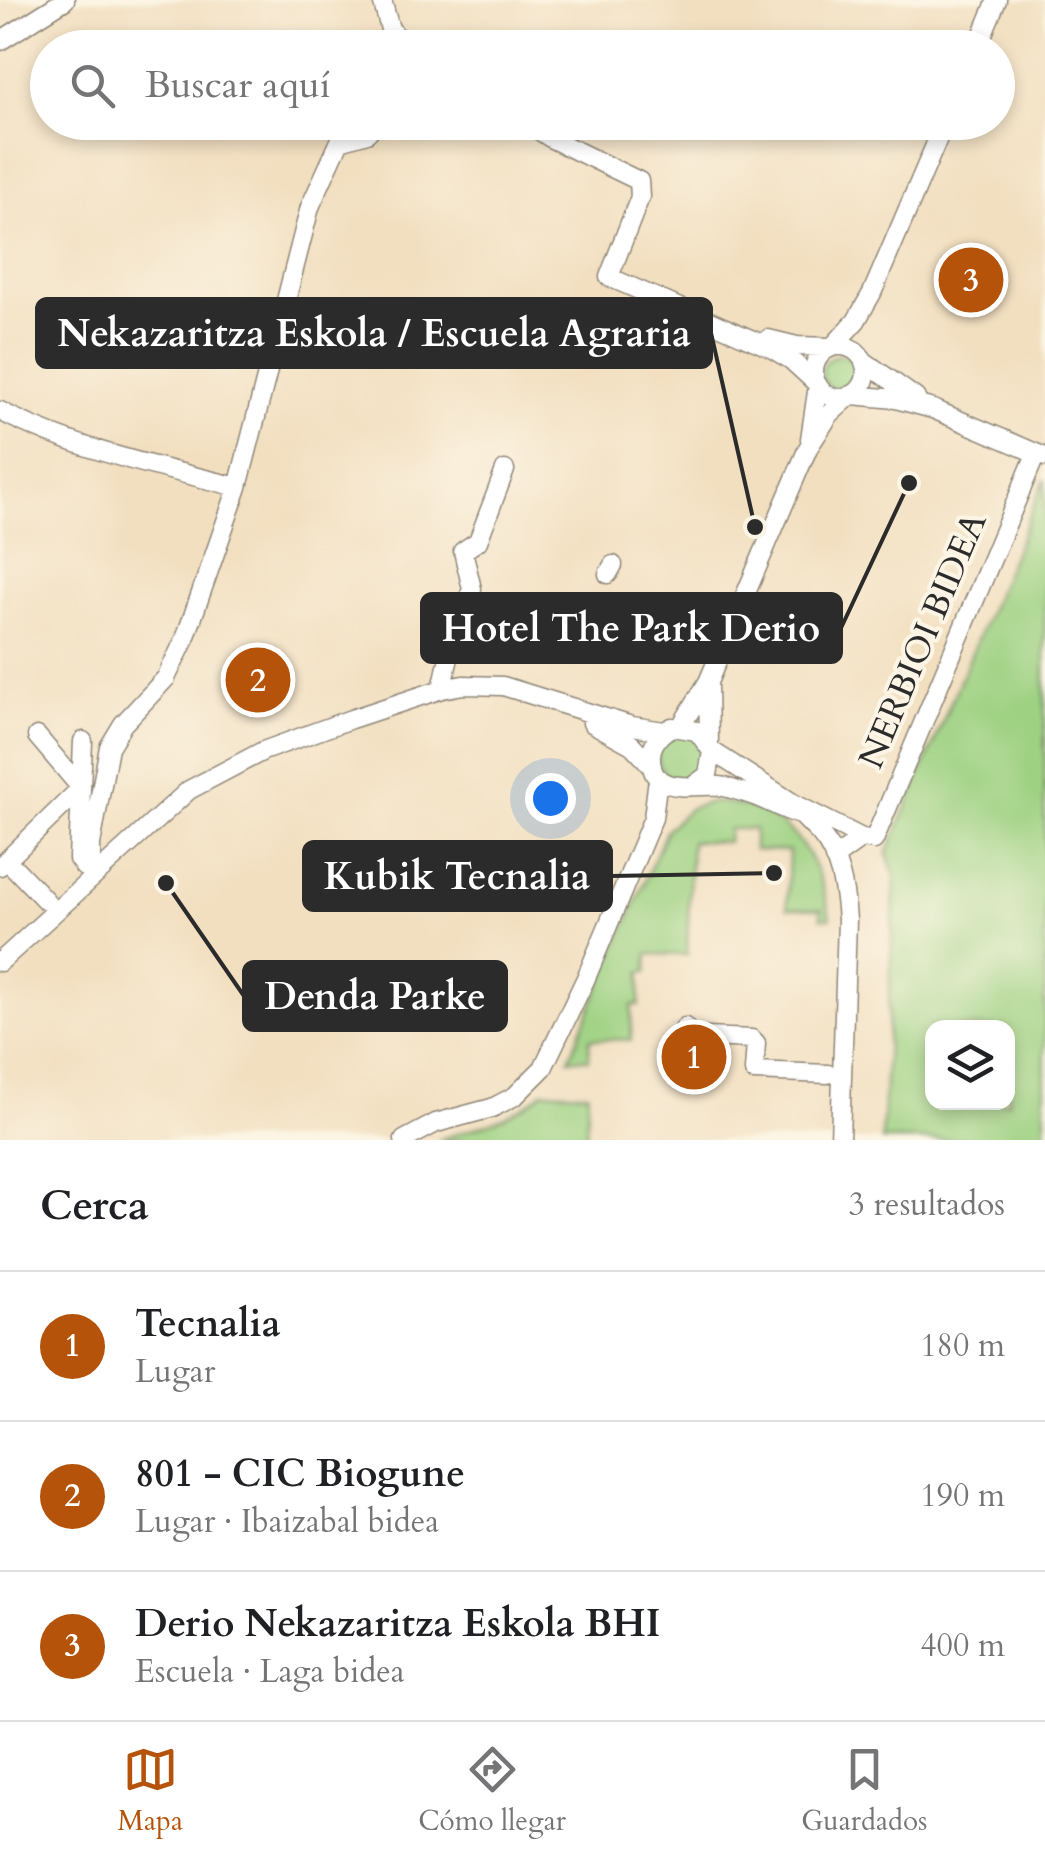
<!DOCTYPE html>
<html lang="es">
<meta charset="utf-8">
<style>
body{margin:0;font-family:Cardo,serif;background:#f6f6f6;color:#202124}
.controls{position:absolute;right:30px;bottom:30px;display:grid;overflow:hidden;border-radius:20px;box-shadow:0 5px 15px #0003}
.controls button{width:90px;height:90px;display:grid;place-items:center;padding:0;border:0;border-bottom:2px solid #e0e0e0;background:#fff;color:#202124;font:50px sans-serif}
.you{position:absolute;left:550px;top:798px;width:35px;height:35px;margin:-25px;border:8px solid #fff;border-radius:50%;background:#1a73e8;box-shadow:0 0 0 15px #1a73e833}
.badge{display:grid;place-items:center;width:65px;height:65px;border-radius:50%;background:#b45309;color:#fff;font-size:32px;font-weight:700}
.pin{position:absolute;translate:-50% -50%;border:5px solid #fff;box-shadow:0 2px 10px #0006}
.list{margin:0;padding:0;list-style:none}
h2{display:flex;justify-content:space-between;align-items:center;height:130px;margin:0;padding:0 40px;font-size:42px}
h2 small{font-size:32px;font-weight:400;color:#757577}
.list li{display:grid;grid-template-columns:65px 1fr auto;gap:30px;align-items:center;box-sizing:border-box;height:150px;padding:0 40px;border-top:2px solid #e0e0e0}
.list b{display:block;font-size:38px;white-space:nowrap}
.list p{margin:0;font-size:32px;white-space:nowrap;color:#757577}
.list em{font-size:32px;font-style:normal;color:#757577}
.icon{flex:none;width:55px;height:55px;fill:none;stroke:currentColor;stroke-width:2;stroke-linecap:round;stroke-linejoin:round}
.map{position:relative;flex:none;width:1045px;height:1140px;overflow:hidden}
.search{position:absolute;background:#fff;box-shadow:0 5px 15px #0003;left:30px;right:30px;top:30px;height:110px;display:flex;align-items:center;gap:25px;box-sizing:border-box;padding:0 35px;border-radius:55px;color:#757577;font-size:38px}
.sheet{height:580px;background:#fff}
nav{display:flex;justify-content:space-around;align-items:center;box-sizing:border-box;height:140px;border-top:2px solid #e0e0e0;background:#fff;font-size:28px;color:#757577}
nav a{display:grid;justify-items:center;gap:5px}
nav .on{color:#b45309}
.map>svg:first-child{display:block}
.green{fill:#9ed182;stroke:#647e56;stroke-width:2.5;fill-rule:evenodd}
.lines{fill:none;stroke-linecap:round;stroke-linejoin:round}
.minor-casing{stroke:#8e8576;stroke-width:21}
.minor{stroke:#fff;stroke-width:18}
.labels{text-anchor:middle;stroke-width:8;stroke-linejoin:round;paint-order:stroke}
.street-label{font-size:35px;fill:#2b2b2b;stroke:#fcf5e5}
.leader{fill:none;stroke:#2b2b2b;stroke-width:4}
.callout-dot{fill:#2b2b2b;stroke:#fcf5e5;stroke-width:4}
.callout{fill:#2b2b2b;stroke:#2b2b2b;stroke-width:4}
.callout-label{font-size:38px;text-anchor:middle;font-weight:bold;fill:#fff}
</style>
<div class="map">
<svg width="1045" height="1140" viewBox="0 0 1045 1140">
<rect width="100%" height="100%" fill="#fcf5e5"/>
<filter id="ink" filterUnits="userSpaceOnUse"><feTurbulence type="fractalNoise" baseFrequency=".01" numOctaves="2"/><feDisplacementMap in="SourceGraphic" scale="20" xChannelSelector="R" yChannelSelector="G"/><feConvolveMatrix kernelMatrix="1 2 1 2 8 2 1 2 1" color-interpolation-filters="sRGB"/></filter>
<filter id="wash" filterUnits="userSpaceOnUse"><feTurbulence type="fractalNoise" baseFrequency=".0048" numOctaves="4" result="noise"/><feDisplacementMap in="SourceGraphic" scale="40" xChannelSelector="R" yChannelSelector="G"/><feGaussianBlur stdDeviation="2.25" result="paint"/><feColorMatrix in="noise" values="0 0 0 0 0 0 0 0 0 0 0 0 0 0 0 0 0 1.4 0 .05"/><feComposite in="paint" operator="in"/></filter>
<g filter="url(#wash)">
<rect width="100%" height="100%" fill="#f2dfc0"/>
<path class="green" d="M822 373a18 18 0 1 1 36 0a18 18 0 1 1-36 0Z
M 1045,479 L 1045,1140 L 882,1140 L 895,876 L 887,854 ZM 932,1028 L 1008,1028 L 1008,1102 L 932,1102 Z
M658 757a23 23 0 1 1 46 0a23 23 0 1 1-46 0Z
M 710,802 C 785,803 818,850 830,918 L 821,918 L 821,909 L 787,908 L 789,851 L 754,850 L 754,829 L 729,829 L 728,842 L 691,841 L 687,955 L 648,954 L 647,972 L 641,972 L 639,1005 L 632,1005 L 631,1040 L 590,1039 L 589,1059 L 569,1059 L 667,829 L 690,808 Z
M 544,1091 L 588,1093 L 586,1140 L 438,1140 C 477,1126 512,1120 544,1091 Z"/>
</g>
<g filter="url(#ink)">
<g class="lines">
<defs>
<path id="minor" d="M 382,0 L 390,29 L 408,48
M 0,41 L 65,0
M 977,48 L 997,0
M 526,122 L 552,139 L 639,181 L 640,197 L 609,277 L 771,348 L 791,360 L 816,383
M 768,339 L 797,346 L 831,347
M814 372a26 26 0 1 1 52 0a26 26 0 1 1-52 0Z
M 833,346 L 856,321 L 872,293 L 945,122
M 864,361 L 916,398
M 852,395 L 896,399 L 933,409 L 1045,457
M 0,411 C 73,449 158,467 238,487
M 810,439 L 818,385
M 608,574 L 613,565
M 708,683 L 709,743
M 442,689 L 454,635 L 472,589 L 463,551 L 478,541 L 505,470
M 592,723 L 632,745 L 652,766
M 681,726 L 708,682 L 808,448 L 830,414 L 851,395
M 83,741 L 78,859 L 84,867
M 712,751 L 793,803 L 862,838
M 693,786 L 708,775 L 712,751 L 697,731 L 672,727 C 660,733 651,744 651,757 C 650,797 695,784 719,786 C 727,787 734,790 742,792 C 762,797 780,809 800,815
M 793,803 C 800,816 810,823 820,834 C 840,857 845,890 847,920 L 840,1140
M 834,858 L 862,838 L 874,840 L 1036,454
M 7,860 L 81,788 L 37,736
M 0,866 L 7,860 L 46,901
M 96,872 L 91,861 L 91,844 L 109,747 L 123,724 L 166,678 L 185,639 L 238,487 L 310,207 L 340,141 L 367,133 L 377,122
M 0,962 L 189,790 L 263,751 L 351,719 L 442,689 L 463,685 L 503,686 L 632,726 L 664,731
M 685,1027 L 684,1036 L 752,1039 L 756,1043 L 754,1071 L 828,1074
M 404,1140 L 436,1123 L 492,1108 L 515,1096 L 543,1068 L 586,978 L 653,818 L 658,778"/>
</defs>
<use href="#minor" class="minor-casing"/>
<use href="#minor" class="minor"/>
</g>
</g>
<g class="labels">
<g class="street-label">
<text transform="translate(922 640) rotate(-67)" y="12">NERBIOI BIDEA</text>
</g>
</g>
<path class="leader" d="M755 527L711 333M909 483L841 628M774 873L611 876M166 883L244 996"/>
<g class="callout-dot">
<circle cx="755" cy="527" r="10"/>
<circle cx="909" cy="483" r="10"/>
<circle cx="774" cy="873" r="10"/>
<circle cx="166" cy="883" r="10"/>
</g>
<g class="callout">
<rect x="37" y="299" width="674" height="68" rx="10"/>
<rect x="422" y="594" width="419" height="68" rx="10"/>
<rect x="304" y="842" width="307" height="68" rx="10"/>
<rect x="244" y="962" width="262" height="68" rx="10"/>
</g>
<g class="callout-label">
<text x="374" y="346">Nekazaritza Eskola / Escuela Agraria</text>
<text x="631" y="641">Hotel The Park Derio</text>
<text x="457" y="889">Kubik Tecnalia</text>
<text x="375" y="1009">Denda Parke</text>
</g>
</svg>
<div class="controls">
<button><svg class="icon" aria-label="layers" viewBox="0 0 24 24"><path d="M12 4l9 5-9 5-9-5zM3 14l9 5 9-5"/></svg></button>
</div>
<div class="you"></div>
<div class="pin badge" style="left:694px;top:1057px">1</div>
<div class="pin badge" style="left:258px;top:680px">2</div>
<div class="pin badge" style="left:971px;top:280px">3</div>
<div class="search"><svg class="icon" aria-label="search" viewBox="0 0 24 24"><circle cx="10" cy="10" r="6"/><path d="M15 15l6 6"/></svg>Buscar aquí</div>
</div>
<section class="sheet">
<h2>Cerca<small>3 resultados</small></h2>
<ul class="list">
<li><span class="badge">1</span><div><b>Tecnalia</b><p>Lugar</p></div><em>180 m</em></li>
<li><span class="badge">2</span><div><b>801 - CIC Biogune</b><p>Lugar · Ibaizabal bidea</p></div><em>190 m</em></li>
<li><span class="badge">3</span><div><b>Derio Nekazaritza Eskola BHI</b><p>Escuela · Laga bidea</p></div><em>400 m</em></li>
</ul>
</section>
<nav>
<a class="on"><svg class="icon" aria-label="map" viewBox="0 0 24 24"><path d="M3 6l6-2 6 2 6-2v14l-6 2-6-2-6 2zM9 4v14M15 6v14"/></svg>Mapa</a>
<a><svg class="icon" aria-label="directions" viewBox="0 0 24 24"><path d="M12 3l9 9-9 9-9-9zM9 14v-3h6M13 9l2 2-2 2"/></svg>Cómo llegar</a>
<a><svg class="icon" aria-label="saved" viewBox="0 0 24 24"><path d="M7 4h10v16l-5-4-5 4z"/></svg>Guardados</a>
</nav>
